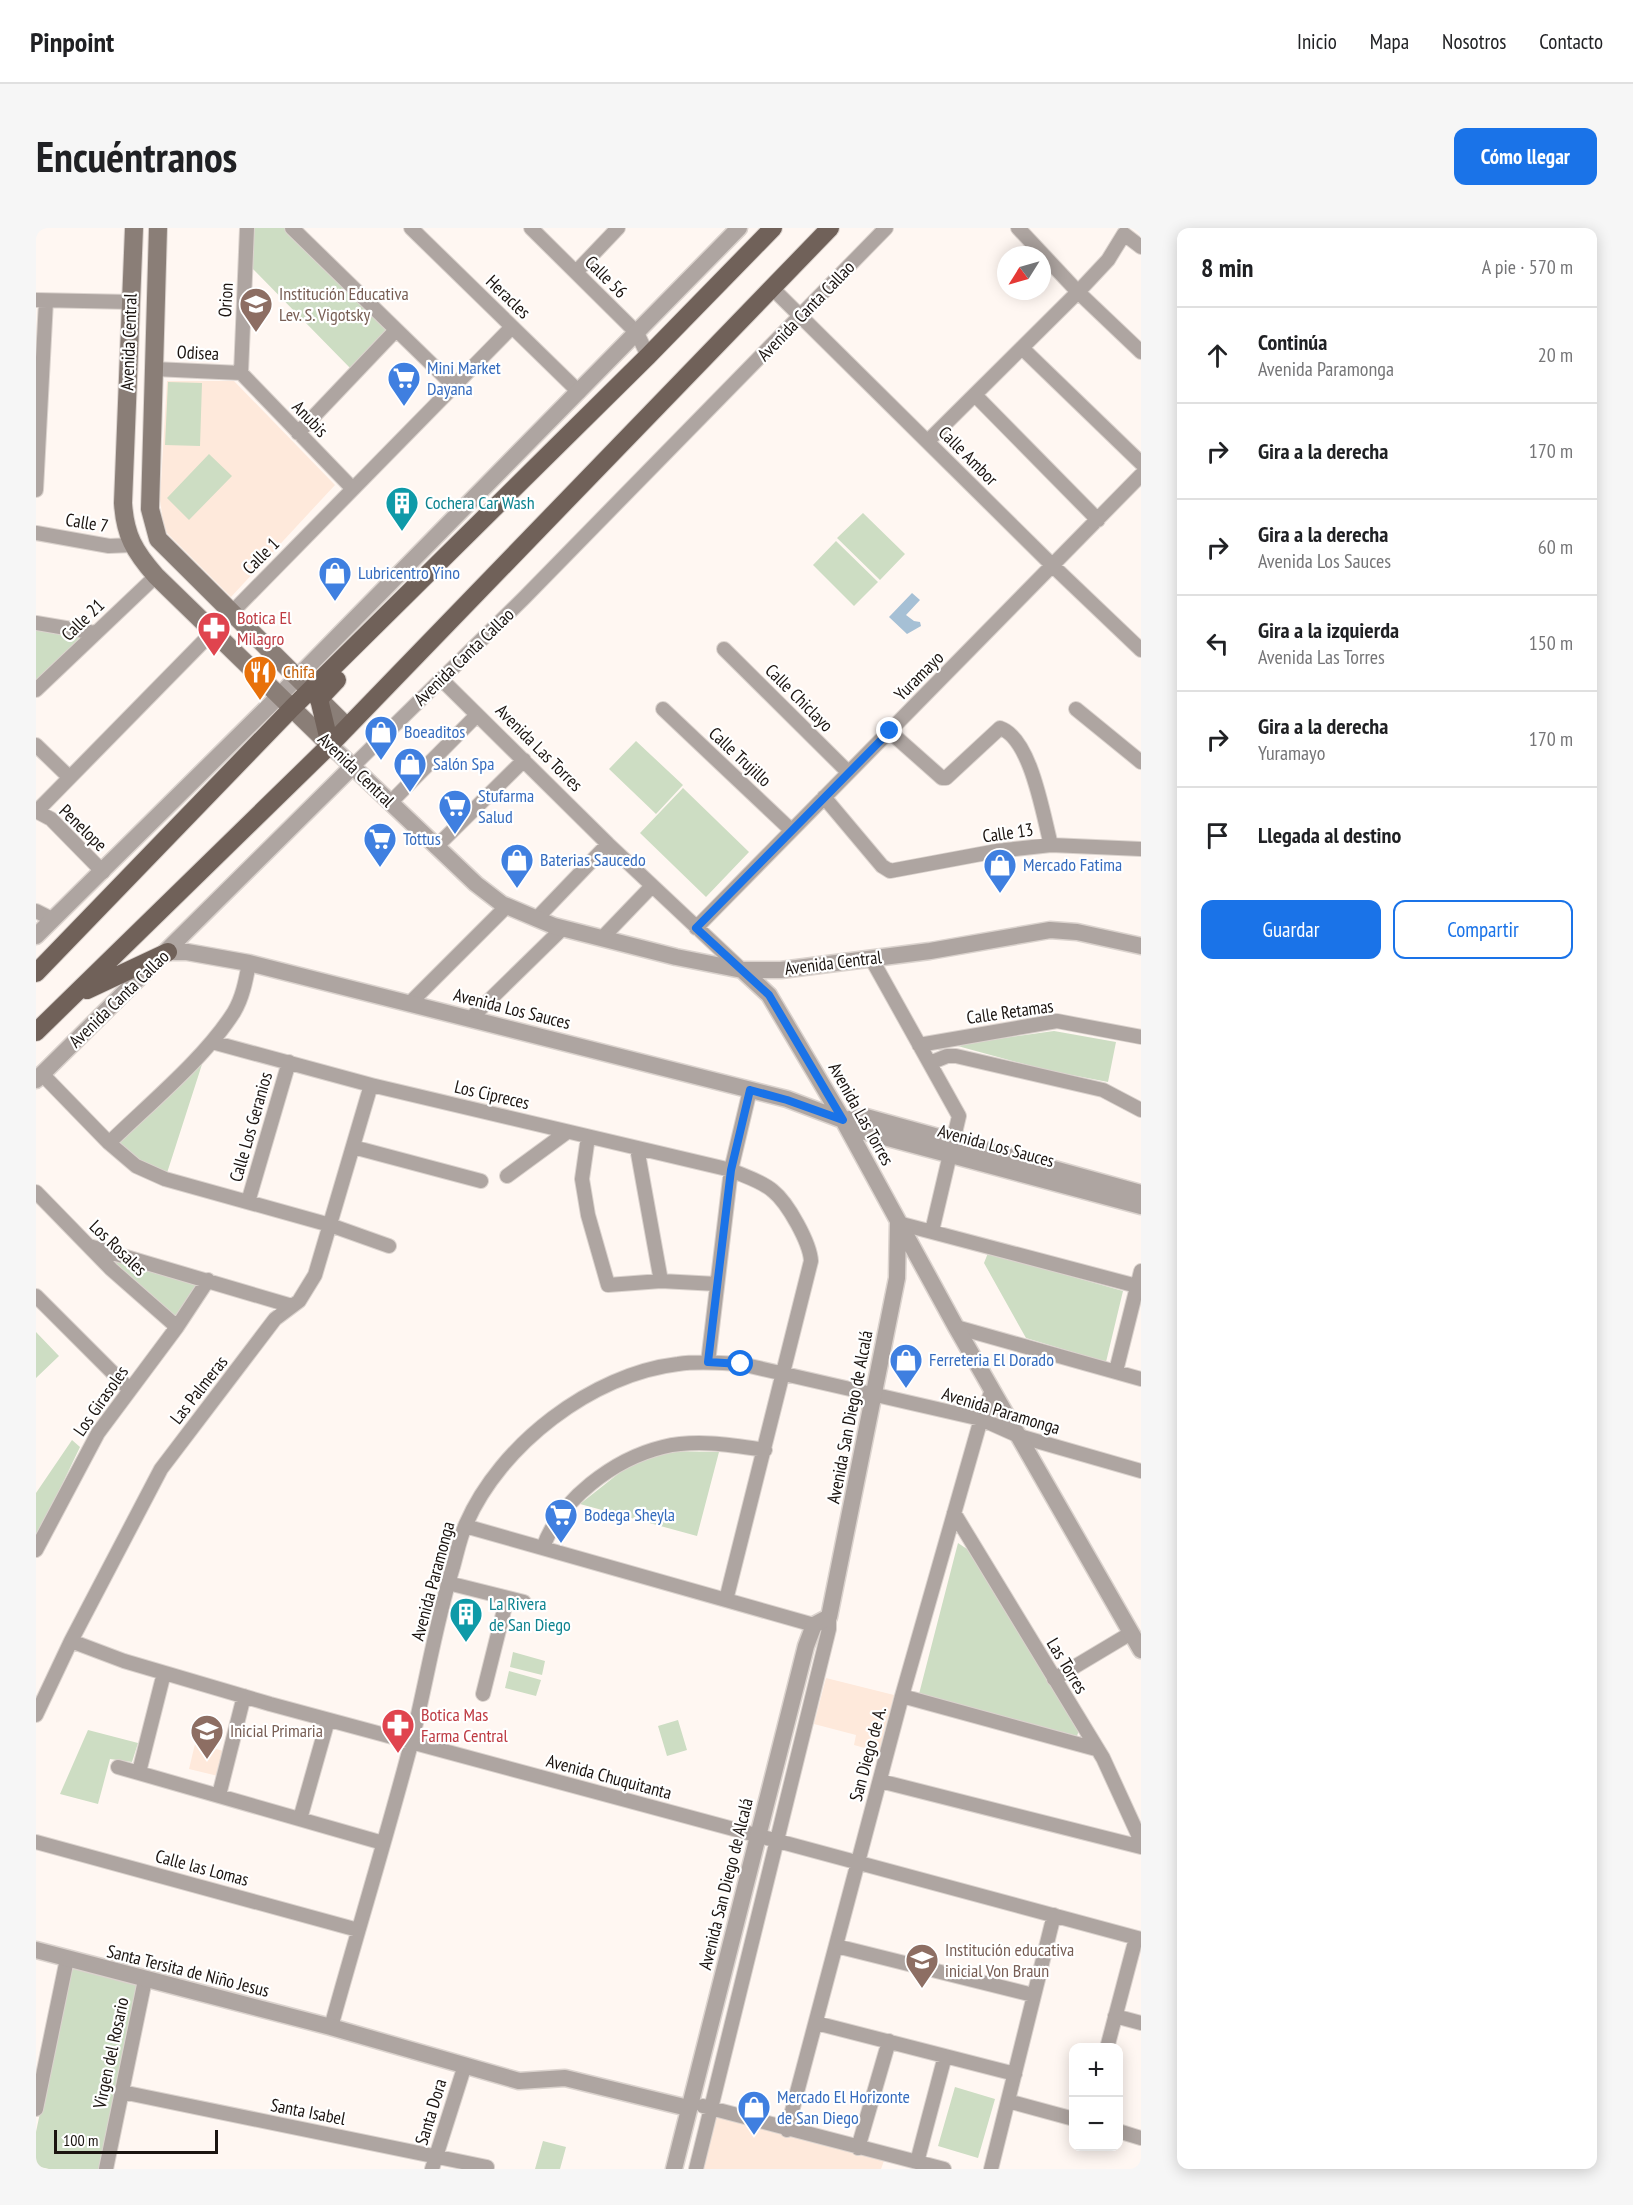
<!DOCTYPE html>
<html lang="es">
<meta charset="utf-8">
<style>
body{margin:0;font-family:"PT Sans Narrow",sans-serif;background:#f6f6f6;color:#202124}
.controls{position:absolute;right:18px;bottom:18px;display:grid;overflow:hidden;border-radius:12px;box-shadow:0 3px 15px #0003}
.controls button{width:54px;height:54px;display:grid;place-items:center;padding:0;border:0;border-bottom:2px solid #e0e0e0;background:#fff;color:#202124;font:30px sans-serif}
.compass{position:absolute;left:961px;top:18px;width:54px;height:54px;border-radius:50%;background:#fff;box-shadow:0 3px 15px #0003;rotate:233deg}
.scale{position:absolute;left:18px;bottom:15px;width:164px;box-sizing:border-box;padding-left:6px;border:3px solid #1b1410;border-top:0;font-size:16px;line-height:21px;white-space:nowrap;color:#1b1410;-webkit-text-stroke:4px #fff;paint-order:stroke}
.stop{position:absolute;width:18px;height:18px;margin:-14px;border:4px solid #1a73e8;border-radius:50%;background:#fff}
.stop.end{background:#1a73e8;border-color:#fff;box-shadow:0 2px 6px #0008}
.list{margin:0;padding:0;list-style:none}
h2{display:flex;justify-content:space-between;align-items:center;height:78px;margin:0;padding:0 24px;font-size:26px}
h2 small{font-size:20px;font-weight:400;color:#757577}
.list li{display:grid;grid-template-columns:39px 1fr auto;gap:18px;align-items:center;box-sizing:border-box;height:96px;padding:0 24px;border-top:2px solid #e0e0e0}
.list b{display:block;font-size:22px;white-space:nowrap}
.list p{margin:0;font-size:20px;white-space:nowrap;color:#757577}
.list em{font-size:20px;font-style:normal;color:#757577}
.actions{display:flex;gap:12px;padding:18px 24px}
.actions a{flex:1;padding:14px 0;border:2px solid #1a73e8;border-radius:12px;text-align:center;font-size:21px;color:#1a73e8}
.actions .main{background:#1a73e8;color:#fff}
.icon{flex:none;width:33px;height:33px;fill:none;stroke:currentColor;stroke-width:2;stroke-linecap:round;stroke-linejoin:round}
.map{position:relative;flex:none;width:1105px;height:1941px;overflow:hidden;border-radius:12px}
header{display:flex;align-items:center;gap:36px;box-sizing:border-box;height:84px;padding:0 30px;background:#fff;border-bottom:2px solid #e0e0e0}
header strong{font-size:28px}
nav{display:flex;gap:33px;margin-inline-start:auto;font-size:21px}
.intro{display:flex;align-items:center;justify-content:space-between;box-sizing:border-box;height:144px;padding:0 36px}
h1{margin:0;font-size:42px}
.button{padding:15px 27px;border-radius:12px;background:#1a73e8;color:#fff;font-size:21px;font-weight:700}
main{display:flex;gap:36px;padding:0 36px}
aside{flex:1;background:#fff;border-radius:12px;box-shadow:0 3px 15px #0003}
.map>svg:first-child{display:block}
.built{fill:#fee9db}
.green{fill:#cdddc3}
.water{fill:#a6c0d5}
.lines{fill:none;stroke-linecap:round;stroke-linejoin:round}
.minor-casing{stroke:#dbd3ce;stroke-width:16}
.tertiary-casing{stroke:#dbd3ce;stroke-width:19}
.secondary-casing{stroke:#dbd3ce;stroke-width:20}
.primary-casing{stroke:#dbd3ce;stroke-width:20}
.minor{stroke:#aea5a1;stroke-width:14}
.tertiary{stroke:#aea5a1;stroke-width:16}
.secondary{stroke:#8a7e77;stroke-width:18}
.primary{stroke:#706159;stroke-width:18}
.route{stroke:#1a73e8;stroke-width:8}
.labels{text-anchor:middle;stroke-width:4.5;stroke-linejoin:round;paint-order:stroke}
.street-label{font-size:18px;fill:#1b1410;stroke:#fff}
.education-label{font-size:18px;fill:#785e54;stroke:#fff;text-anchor:start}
.shop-label{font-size:18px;fill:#366cbe;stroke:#fff;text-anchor:start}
.culture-label{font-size:18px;fill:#0d838f;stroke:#fff;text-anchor:start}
.health-label{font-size:18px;fill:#be3a42;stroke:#fff;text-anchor:start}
.food-label{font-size:18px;fill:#c56008;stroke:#fff;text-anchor:start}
</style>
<header>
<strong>Pinpoint</strong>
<nav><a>Inicio</a><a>Mapa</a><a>Nosotros</a><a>Contacto</a></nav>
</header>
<div class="intro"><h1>Encuéntranos</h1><a class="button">Cómo llegar</a></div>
<main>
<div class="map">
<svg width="1105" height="1941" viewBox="0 0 1105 1941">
<rect width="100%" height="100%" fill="#fff7f2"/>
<path class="built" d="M 131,153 L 198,153 L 299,257 L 195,369 L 131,305 L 127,293 L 124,272 Z
M 790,1450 L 858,1467 L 843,1524 L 818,1517 L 820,1507 L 778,1496 Z
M 159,1516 L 188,1523 L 182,1548 L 153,1541 Z
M 678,1887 L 849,1930 L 845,1941 L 664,1941 Z"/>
<path class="green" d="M 216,0 L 249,0 L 354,104 L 316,142 L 215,39 Z
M 132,154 L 166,155 L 164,218 L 129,217 Z
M 173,226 L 196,248 L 153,292 L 131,270 Z
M 827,285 L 869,326 L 844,352 L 801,310 Z
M 800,313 L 842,354 L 818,378 L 777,337 Z
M 0,400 L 47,408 L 0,455 Z
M 600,513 L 647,557 L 620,586 L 573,541 Z
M 647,560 L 713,624 L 670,669 L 604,605 Z
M 1018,803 L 1080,814 L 1072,854 L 1010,842 L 918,817 Z
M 169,827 L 131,945 L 104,934 L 82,915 Z
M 64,1025 L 163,1055 L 138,1092 Z
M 952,1025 L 1087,1063 L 1070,1134 L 990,1110 L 948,1035 Z
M 0,1104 L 23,1128 L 0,1150 Z
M 36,1212 L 44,1219 L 0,1311 L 0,1265 Z
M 628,1223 L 683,1224 L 661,1308 L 544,1276 L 587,1242 Z
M 922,1315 L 931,1321 L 1043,1502 L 1041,1508 L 883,1466 Z
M 477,1424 L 509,1433 L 506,1447 L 474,1439 Z
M 473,1443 L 505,1452 L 500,1468 L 469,1460 Z
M 642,1492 L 651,1522 L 631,1528 L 622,1498 Z
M 52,1502 L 102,1515 L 96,1534 L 74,1531 L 62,1576 L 24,1566 Z
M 35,1738 L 103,1756 L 65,1941 L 13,1941 L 0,1938 L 0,1904 Z
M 919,1859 L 959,1871 L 942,1930 L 902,1918 Z
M 507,1913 L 530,1919 L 524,1941 L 499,1941 Z"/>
<path class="water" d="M 876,365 L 884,372 L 870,387 L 878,393 L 884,394 L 885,398 L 871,406 L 853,389 Z"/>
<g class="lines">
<defs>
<path id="minor" d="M 256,0 L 417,157
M 375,0 L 543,164
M 495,0 L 601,105 L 612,128
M 982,0 L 1042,64 L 1105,124
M 540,44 L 582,0
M 735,59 L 1017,338 L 1105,422
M 0,72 L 95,74
M 986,120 L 1105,235
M 118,141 L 205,145
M 205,145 L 317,261
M 205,145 L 211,0
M 939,167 L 1062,292
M 262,205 L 360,102
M 892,213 L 1042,64 L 1072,32 L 1088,6 L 1105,19
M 0,262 L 10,73
M 0,305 L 73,318 L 97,317
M 0,395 L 59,405
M 688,421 L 812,544
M 405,451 L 572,616 L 706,742
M 0,462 L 120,348
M 627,481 L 755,602
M 1040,481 L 1105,534
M 853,503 L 906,550 L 910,550 L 964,500 C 995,510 1007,587 1015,617
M 0,517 L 33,549
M 316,539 L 488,370 L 850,0
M 788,569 L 846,638 L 854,643 L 961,623 L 1015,617 L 1105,621
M 354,575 L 441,487
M 0,583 L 15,591 L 67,644
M 1,583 L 476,99
M 400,619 L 488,532
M 0,683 L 16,691
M 500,691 L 572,616
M 660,700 L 1105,247
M 566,710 L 616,658
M 835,730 L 923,888 L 896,1003
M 374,775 L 471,678
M 435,790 L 527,700
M 176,814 L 335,857 L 695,942 C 708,948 726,953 737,963 C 752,975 774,1015 775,1033 L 690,1372
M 883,817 L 1021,793 L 1105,809
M 894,835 L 911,828 L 920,828 L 1067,862 L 1105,882
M 6,846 L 73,915 L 100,938 L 129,951 L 294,997 L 353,1018
M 552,909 L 546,951 L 552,987 L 572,1057 L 625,1053 L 681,1056
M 73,915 C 113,876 169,830 198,784 C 207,769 210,751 213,735
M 317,919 L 445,953
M 601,920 L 625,1053
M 471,948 L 531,904
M 0,964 L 75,1041 L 141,1099
M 212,974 L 253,834
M 862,995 L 1101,1058
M 53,1018 L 256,1078
M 0,1068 L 94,1162
M 920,1099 L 1105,1151
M 672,1134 L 695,942 L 714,862
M 1080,1143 L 1105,1043
M 918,1285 L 1067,1530 L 1105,1613
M 429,1298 L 778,1397
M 507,1320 C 523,1272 578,1231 627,1219 C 660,1211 696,1217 729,1222
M 0,1322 L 62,1205 L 141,1099 L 172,1052
M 412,1355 L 488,1374
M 35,1413 L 88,1433 L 234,1476 L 1105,1711
M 1018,1451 L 1095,1405
M 447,1466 L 471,1370
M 866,1468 L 1060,1521
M 0,1487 L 35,1413 L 125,1241 L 239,1091 L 263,1073 L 279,1047 L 335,857
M 82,1539 L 347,1615
M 103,1544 L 128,1445
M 844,1553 L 1105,1619
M 183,1567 L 208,1468
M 264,1591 L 292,1492
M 0,1614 L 322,1702
M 800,1718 L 997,1767
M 1079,1788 L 1105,1795
M 780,1795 L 979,1846
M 295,1799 C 321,1705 350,1611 375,1516 C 390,1457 399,1397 417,1339 C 421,1325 424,1309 430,1296 C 464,1217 556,1146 642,1136 C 663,1133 684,1135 705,1136 L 945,1191 L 983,1208 L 1105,1243
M 1071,1820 L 1100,1710
M 86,1864 L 451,1939
M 972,1873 L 1038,1891
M 667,1878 L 908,1941
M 0,1881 L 31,1731
M 751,1902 L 866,1468 L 945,1191 L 956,1162
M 1082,1903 L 1105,1910
M 822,1920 L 853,1813
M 881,1934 L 909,1828
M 70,1941 L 109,1752
M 396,1941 L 429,1837
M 660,1941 L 793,1401 L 793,1389
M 955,1941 L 1018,1687"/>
<path id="tertiary" d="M 294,517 L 440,656 L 466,676 L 518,698 L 640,729 L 706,742 L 745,742 L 894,723 L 1014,702 L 1041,704 L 1105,718
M 0,708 L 243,468 L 703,0
M 132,724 L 151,724 L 213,735 L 751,871 L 807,892 L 826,903 L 1105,978
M 706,742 L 733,767 L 807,892 L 920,1099 L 1105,1422
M 0,852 L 316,539
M 807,892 L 830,889 L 1105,965
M 0,1722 L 295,1799 L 483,1853 L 529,1850 L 652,1880
M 638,1941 L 770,1418 L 778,1397 L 793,1389 L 861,1050 L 862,995"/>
<path id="secondary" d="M 98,0 L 87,275 C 89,307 98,323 120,348 L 294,517
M 122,0 L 114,281 L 122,311 L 311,499"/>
<path id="primary" d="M 294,517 L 283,471 L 301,452
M 0,745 L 256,480 L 612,128 L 737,0
M 51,762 L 132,724
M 0,804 L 294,517 L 794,0"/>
</defs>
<use href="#minor" class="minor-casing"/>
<use href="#tertiary" class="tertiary-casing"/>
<use href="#secondary" class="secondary-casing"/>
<use href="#primary" class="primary-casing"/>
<use href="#minor" class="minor"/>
<use href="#tertiary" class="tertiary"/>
<use href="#secondary" class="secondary"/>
<use href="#primary" class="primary"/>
</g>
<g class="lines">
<path class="route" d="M 705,1136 L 672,1134 L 695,942 L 714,862 L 751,872 L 807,892 L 733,767 L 660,700 L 854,503"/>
</g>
<defs>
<symbol id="school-pin" viewBox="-11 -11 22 30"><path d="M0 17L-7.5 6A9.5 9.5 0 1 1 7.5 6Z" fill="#8d6e63" stroke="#fff"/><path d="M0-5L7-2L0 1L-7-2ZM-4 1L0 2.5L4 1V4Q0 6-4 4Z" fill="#fff"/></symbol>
<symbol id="supermarket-pin" viewBox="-11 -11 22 30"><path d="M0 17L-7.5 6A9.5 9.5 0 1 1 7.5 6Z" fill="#3f7fe0" stroke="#fff"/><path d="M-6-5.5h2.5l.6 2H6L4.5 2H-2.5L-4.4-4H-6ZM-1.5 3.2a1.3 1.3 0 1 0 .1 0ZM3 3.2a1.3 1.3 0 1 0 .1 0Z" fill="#fff"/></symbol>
<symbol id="building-pin" viewBox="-11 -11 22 30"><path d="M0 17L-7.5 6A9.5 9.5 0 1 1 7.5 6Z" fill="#0f9aa8" stroke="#fff"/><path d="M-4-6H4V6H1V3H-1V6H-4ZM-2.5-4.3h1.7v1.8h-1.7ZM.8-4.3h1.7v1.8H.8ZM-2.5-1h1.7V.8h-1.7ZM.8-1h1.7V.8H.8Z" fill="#fff"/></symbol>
<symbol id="shop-pin" viewBox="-11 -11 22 30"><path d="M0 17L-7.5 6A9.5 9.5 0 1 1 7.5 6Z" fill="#3f7fe0" stroke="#fff"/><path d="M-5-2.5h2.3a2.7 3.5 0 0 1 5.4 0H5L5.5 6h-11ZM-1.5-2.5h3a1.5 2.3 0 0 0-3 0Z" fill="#fff"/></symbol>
<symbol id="pharmacy-pin" viewBox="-11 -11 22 30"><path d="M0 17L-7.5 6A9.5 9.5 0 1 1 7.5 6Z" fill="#e0444e" stroke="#fff"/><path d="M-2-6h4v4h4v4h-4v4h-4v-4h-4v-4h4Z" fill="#fff"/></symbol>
<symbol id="restaurant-pin" viewBox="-11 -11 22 30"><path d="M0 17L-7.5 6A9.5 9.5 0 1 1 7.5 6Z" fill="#e8710a" stroke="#fff"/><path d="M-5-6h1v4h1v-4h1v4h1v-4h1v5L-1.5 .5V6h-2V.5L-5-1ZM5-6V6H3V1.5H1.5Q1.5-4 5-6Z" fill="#fff"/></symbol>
</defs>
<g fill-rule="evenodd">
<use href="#school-pin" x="201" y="57" width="38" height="52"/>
<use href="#supermarket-pin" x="349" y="131" width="38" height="52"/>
<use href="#building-pin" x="347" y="256" width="38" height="52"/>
<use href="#shop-pin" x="280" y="326" width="38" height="52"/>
<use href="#pharmacy-pin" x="159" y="381" width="38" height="52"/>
<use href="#restaurant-pin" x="205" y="425" width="38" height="52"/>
<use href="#shop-pin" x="326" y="485" width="38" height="52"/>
<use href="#shop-pin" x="355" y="517" width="38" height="52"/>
<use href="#supermarket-pin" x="400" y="559" width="38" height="52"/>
<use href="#supermarket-pin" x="325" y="592" width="38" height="52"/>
<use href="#shop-pin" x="462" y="613" width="38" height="52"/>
<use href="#shop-pin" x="945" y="618" width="38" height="52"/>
<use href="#shop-pin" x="851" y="1113" width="38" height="52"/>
<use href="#supermarket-pin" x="506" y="1268" width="38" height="52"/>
<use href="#building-pin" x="411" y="1367" width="38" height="52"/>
<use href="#pharmacy-pin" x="343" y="1478" width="38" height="52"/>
<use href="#school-pin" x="152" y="1484" width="38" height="52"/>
<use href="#school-pin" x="867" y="1713" width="38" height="52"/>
<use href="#shop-pin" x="699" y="1860" width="38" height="52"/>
</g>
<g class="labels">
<g class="street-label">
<text transform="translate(570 49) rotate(45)" y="6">Calle 56</text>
<text transform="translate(472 69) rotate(44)" y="6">Heracles</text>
<text transform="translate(190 72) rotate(-87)" y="6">Orion</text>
<text transform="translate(770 83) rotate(-46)" y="6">Avenida Canta Callao</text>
<text transform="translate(93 114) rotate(-88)" y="6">Avenida Central</text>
<text transform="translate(162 125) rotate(3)" y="6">Odisea</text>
<text transform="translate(274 191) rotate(46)" y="6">Anubis</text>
<text transform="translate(932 228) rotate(45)" y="6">Calle Ambor</text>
<text transform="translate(51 295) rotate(9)" y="6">Calle 7</text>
<text transform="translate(225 328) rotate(-45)" y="6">Calle 1</text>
<text transform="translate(47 392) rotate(-44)" y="6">Calle 21</text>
<text transform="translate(428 429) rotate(-44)" y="6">Avenida Canta Callao</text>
<text transform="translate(883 448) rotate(-45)" y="6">Yuramayo</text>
<text transform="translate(763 470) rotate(45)" y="6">Calle Chiclayo</text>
<text transform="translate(503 520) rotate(45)" y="6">Avenida Las Torres</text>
<text transform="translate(704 529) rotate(43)" y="6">Calle Trujillo</text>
<text transform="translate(320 542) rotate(44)" y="6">Avenida Central</text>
<text transform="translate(47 600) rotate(44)" y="6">Penelope</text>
<text transform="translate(972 605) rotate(-8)" y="6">Calle 13</text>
<text transform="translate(797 735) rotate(-7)" y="6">Avenida Central</text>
<text transform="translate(83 771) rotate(-44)" y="6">Avenida Canta Callao</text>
<text transform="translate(476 781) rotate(14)" y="6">Avenida Los Sauces</text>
<text transform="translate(974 784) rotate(-8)" y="6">Calle Retamas</text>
<text transform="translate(456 867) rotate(13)" y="6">Los Cipreces</text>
<text transform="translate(825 886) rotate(61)" y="6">Avenida Las Torres</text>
<text transform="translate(215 899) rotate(-74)" y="6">Calle Los Geranios</text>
<text transform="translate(960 918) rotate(15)" y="6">Avenida Los Sauces</text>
<text transform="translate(82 1020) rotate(44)" y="6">Los Rosales</text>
<text transform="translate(163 1162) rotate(-52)" y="6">Las Palmeras</text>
<text transform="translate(65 1173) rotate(-55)" y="6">Los Girasoles</text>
<text transform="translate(965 1183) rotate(17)" y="6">Avenida Paramonga</text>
<text transform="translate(814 1189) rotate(-79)" y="6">Avenida San Diego de Alcalá</text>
<text transform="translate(397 1353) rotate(-75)" y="6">Avenida Paramonga</text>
<text transform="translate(1031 1438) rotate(59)" y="6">Las Torres</text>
<text transform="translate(832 1526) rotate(-75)" y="6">San Diego de A.</text>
<text transform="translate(573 1549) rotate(15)" y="6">Avenida Chuquitanta</text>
<text transform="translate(166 1640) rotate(15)" y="6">Calle las Lomas</text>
<text transform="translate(690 1656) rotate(-76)" y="6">Avenida San Diego de Alcalá</text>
<text transform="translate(152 1743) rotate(14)" y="6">Santa Tersita de Niño Jesus</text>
<text transform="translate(75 1825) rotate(-78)" y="6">Virgen del Rosario</text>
<text transform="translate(272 1884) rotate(11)" y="6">Santa Isabel</text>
<text transform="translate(395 1884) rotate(-73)" y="6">Santa Dora</text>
</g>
<g class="education-label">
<text x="243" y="72">Institución Educativa<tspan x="243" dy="21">Lev. S. Vigotsky</tspan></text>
<text x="194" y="1509">Inicial Primaria</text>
<text x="909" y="1728">Institución educativa<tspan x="909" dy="21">inicial Von Braun</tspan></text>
</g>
<g class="shop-label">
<text x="391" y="146">Mini Market<tspan x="391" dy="21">Dayana</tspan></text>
<text x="322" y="351">Lubricentro Yino</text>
<text x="368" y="510">Boeaditos</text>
<text x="397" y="542">Salón Spa</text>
<text x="442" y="574">Stufarma<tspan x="442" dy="21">Salud</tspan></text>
<text x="367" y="617">Tottus</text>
<text x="504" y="638">Baterias Saucedo</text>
<text x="987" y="643">Mercado Fatima</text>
<text x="893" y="1138">Ferreteria El Dorado</text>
<text x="548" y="1293">Bodega Sheyla</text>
<text x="741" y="1875">Mercado El Horizonte<tspan x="741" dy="21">de San Diego</tspan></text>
</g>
<g class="culture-label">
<text x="389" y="281">Cochera Car Wash</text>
<text x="453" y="1382">La Rivera<tspan x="453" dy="21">de San Diego</tspan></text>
</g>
<g class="health-label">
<text x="201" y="396">Botica El<tspan x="201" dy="21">Milagro</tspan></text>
<text x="385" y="1493">Botica Mas<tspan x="385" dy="21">Farma Central</tspan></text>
</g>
<g class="food-label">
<text x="247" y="450">Chifa</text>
</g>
</g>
</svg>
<div class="controls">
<button>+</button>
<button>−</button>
</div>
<svg class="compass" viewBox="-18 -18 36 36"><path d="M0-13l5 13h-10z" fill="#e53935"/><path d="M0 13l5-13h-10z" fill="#757577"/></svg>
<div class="scale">100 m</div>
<div class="stop" style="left:705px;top:1136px"></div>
<div class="stop end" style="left:854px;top:503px"></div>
</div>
<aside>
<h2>8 min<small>A pie · 570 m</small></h2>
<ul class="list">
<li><svg class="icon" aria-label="ahead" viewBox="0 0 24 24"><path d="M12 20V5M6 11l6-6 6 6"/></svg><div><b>Continúa</b><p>Avenida Paramonga</p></div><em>20 m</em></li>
<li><svg class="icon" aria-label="right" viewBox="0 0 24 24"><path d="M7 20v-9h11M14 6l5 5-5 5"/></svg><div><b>Gira a la derecha</b></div><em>170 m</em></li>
<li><svg class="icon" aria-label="right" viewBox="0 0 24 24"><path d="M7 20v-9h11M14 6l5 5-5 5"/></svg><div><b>Gira a la derecha</b><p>Avenida Los Sauces</p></div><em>60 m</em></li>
<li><svg class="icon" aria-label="left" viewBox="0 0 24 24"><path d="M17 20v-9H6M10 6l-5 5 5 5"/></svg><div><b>Gira a la izquierda</b><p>Avenida Las Torres</p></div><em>150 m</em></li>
<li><svg class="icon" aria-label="right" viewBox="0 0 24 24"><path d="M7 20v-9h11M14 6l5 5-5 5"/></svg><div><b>Gira a la derecha</b><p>Yuramayo</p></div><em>170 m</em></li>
<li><svg class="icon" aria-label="arrive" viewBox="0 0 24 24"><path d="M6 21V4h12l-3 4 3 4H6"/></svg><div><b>Llegada al destino</b></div></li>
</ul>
<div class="actions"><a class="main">Guardar</a><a>Compartir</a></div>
</aside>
</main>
